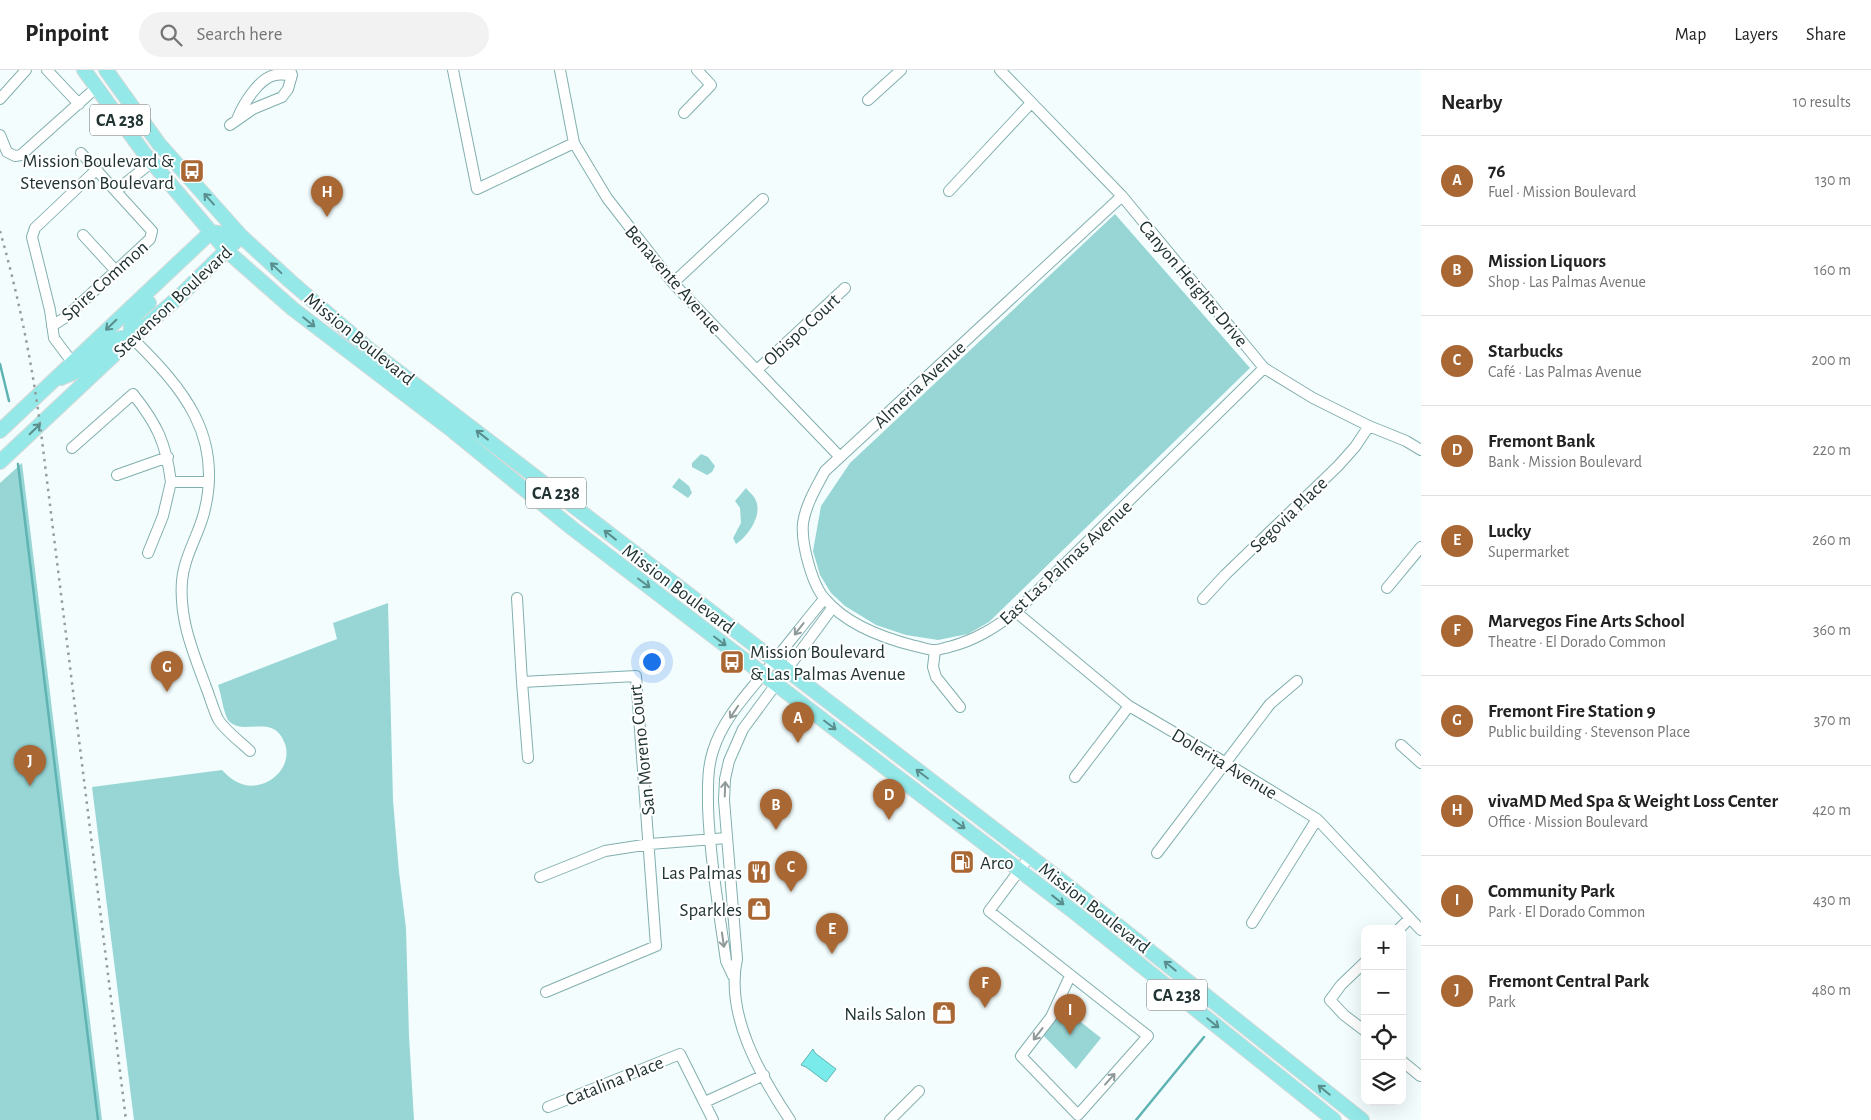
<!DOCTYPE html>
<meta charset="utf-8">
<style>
body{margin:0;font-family:"Alegreya Sans",sans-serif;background:#f2f2f2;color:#222}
.controls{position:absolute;right:15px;bottom:15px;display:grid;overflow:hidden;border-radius:10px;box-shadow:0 5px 20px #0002}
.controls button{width:45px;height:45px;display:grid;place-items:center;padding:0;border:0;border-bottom:1px solid #e0e0e0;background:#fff;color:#222;font:25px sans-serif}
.you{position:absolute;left:651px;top:591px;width:18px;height:18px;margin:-12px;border:4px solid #fff;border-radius:50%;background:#1a73e8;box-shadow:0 0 0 8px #1a73e833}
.badge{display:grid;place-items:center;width:32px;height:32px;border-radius:50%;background:#a96734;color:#fff;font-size:16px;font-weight:700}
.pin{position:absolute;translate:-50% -41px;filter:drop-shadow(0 1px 2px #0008)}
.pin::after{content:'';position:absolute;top:26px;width:18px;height:15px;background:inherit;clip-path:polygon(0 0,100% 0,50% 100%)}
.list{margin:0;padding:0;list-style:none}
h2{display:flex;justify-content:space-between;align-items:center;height:65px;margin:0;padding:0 20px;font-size:21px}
h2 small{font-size:16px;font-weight:400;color:#767676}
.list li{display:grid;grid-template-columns:32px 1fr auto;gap:15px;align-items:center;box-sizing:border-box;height:90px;padding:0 20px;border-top:1px solid #e0e0e0}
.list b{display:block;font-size:19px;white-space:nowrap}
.list p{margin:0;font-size:16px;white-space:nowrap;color:#767676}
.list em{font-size:16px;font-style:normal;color:#767676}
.icon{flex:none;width:28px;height:28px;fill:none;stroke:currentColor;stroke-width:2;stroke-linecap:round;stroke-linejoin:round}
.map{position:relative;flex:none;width:1421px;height:1050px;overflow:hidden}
header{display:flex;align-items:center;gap:30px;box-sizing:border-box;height:70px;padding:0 25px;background:#fff;border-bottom:1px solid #e0e0e0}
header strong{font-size:24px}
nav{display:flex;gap:28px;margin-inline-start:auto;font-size:18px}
.search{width:350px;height:45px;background:#f2f2f2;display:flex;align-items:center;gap:12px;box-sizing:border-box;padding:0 18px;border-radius:28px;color:#767676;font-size:19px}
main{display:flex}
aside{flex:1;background:#fff}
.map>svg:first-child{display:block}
.green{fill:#98d6d6}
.water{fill:#79ebea;stroke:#5fb4b3}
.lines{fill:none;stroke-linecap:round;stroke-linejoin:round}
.stream{stroke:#5fb4b3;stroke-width:2.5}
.minor-casing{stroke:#82afaf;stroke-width:12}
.major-casing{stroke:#d7dada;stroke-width:16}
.minor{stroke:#fff;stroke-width:10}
.major{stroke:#94e8e8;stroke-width:14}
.rail{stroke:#909e9e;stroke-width:2.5;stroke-dasharray:2.5 5;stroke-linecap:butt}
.oneway{stroke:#5a8e8e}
.oneway2{stroke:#909999}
.labels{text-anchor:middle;stroke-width:4;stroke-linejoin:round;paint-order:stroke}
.shield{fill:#fff;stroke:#647070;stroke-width:1}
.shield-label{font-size:18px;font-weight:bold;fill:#213333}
.poi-label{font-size:19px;fill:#213333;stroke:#fff;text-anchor:end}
.street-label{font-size:19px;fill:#213333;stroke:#fff}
</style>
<header>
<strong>Pinpoint</strong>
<div class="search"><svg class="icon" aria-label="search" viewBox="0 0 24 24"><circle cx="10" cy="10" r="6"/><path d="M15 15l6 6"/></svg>Search here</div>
<nav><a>Map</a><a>Layers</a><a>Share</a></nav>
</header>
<main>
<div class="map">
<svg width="1421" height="1050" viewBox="0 0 1421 1050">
<rect width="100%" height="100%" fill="#f4fdfd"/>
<path class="green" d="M 1115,144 L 1250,298 L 989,552 L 968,564 L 938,570 L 906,565 L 876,555 L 845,536 L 831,523 L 820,505 L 813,481 L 821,436 L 850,393 Z
M 701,384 L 708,387 L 715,396 L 712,402 L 707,405 L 692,397 L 692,393 Z
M 22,393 L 102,1050 L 0,1050 L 0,413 Z
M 679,408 L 689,416 L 692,423 L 688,428 L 672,417 Z
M 746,418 C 748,421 752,424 754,427 C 765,443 748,466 736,474 L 733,468 L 741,453 L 740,438 L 735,431 Z
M 388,533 L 393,730 L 399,802 L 406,858 L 409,966 L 414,1050 L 134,1050 L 92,717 L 222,700 C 226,704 231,709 237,712 C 261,725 294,701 285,674 C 274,642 244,667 229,651 C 224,646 221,623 218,615 L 337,569 L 333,553 Z
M 1058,934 L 1101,968 L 1076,999 L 1040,962 Z"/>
<path class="water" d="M 813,979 L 815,983 L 836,999 L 826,1012 L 806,997 L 801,995 Z"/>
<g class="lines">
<path class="stream" d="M 0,294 L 9,331
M 18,394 L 98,1050
M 1136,1050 L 1204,967"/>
<defs>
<path id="minor" d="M 47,0 L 79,34
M 453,0 L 477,119 L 574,73
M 560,0 L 574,73 L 607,128 L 673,213 L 840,387
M 1000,0 L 1122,126 L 1264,298 L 1313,328 L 1369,356 L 1406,371 L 1421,380
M 0,29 L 26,0
M 868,30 L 901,0
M 684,43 L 711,15 L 697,0
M 238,47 C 244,33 259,8 275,5 C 280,4 286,5 292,5
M 230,55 L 253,39 L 282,27 L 288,19 L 292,5 L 290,0
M 0,65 L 7,82 L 15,86 L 21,85 L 97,17
M 117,120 L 152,92
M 949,121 L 1031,33
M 1122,126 L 825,401 C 816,418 806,434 803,453 C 801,473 812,515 825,529 C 847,555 883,568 915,576 C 921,577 928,580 934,580 C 939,580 944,578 949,577 C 976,570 994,558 1016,542 L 1264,298
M 83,165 L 116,201
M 673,213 L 763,129
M 52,256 L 66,247 L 150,169 L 152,161 L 81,83
M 132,268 C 183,318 224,366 204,443 C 198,466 184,487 182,511 C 179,549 193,582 206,617 C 210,627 213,639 218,649 C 224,660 241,672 250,681
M 72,292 L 54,268 L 50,240 L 32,167 L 35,158 L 93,103 L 98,101
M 757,300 L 845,218
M 72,378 L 133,324 C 157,354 166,373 171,412 L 209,412
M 117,405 L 168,387
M 148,483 L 163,446 L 171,412
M 1387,518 L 1421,477
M 517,528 L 522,612 L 636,606 L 656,876 L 546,922
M 1203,529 L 1225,505 L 1338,396 L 1355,377 L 1369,356
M 1016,542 L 1129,636 L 1226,693 L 1317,749 L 1421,860
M 935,580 L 933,597 L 936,607 L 960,637
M 522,612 L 528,688
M 1401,675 L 1421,693
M 1075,707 L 1129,636
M 1157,783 L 1270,634 L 1297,611
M 1030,786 L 989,841 L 1148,966 L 1078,1045 L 1021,986 L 1051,947 L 1070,906
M 540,807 L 605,781 L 650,774 L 727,768
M 1252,853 L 1317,749
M 1399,859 L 1409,849
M 1365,892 L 1341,915 L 1330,930 L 1344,945 L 1365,961
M 733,906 L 726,891 C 719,840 710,789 708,737 C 708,719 707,699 713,681 C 722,651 745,626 765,602 C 785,578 804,553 824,529
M 1402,991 L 1420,1006
M 705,1032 L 764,1005
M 548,1037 L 680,984 L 713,1050
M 790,1050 C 760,1005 725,945 737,889 L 724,730 L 725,709 L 729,691 L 743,659 L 833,537
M 890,1050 L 919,1021"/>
<path id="major" d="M 84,0 L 144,83 L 227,181 L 293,239 L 453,361 L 572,458 L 1078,845 L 1334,1050
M 106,0 L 159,74 L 241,166 L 290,211 L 370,280 L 1062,811 L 1362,1050
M 132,268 C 127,251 137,243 149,233
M 61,308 C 67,305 75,303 80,299 C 96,287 108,264 132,268
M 0,361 L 211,162 L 241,166
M 0,392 L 132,268 L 182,224 L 241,166"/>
</defs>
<use href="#minor" class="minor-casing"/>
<use href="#major" class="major-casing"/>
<use href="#minor" class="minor"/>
<use href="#major" class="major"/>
<path class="rail" d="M 0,161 C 18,224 31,288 40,354 L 126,1050"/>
</g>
<defs><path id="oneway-shaft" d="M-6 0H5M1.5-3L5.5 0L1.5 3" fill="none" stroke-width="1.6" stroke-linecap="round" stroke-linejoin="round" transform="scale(1.25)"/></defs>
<g class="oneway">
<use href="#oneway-shaft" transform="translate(209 129) rotate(-132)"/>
<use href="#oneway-shaft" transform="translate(276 198) rotate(-137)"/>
<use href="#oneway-shaft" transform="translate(309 252) rotate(39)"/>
<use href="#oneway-shaft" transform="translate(111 255) rotate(136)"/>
<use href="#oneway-shaft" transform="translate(35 359) rotate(-44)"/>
<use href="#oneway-shaft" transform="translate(482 365) rotate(-142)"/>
<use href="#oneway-shaft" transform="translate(610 465) rotate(-142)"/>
<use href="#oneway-shaft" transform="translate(644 513) rotate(37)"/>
<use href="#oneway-shaft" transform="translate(720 571) rotate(37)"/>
<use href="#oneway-shaft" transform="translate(830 655) rotate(37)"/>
<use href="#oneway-shaft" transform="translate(922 704) rotate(-143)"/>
<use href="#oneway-shaft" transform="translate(959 754) rotate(37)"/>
<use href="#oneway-shaft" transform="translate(1058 830) rotate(38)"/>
<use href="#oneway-shaft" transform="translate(1170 896) rotate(-141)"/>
<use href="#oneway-shaft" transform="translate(1213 953) rotate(39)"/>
<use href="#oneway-shaft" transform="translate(1324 1020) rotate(-141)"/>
</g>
<g class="oneway2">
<use href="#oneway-shaft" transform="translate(799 559) rotate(128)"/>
<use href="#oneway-shaft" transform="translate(734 642) rotate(124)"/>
<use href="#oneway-shaft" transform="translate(725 719) rotate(-88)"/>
<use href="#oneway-shaft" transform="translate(723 870) rotate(82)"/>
<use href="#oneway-shaft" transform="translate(1038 964) rotate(128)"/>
<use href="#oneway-shaft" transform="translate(1110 1009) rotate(-48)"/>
</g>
<defs>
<symbol id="bus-square" viewBox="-11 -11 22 22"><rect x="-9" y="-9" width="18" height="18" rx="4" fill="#a96734" stroke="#fff"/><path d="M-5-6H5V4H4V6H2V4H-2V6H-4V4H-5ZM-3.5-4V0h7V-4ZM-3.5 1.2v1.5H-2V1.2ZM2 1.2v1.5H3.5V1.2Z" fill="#fff"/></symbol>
<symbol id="fuel-square" viewBox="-11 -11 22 22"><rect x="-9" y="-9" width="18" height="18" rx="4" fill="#a96734" stroke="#fff"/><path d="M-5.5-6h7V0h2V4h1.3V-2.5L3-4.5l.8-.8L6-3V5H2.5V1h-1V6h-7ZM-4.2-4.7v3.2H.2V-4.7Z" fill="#fff"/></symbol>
<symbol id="restaurant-square" viewBox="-11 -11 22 22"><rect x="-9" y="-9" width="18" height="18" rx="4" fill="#a96734" stroke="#fff"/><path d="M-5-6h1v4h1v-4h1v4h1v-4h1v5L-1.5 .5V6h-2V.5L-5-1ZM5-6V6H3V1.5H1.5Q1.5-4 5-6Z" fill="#fff"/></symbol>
<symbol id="shop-square" viewBox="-11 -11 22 22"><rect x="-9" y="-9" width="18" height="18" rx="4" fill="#a96734" stroke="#fff"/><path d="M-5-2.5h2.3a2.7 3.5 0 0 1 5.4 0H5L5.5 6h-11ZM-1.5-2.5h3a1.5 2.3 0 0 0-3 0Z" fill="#fff"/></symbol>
</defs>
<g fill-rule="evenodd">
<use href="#bus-square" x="178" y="87" width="28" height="28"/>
<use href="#bus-square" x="718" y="578" width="28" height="28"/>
<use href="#fuel-square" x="948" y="778" width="28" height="28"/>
<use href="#restaurant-square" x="745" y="788" width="28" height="28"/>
<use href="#shop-square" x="745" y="825" width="28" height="28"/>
<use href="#shop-square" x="930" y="929" width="28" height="28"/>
</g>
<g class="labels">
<g class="shield">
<rect x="90" y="34.5" width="60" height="31" rx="4"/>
<rect x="526" y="407.5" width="60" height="31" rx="4"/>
<rect x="1147" y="909.5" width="60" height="31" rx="4"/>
</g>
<g class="shield-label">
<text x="120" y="56">CA 238</text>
<text x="556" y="429">CA 238</text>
<text x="1177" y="931">CA 238</text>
</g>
<g class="poi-label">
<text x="174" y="97">Mission Boulevard &amp;<tspan x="174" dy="22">Stevenson Boulevard</tspan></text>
<text x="750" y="588" text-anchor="start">Mission Boulevard<tspan x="750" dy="22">&amp; Las Palmas Avenue</tspan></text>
<text x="980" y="799" text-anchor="start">Arco</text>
<text x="742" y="809">Las Palmas</text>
<text x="742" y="846">Sparkles</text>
<text x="926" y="950">Nails Salon</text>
</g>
<g class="street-label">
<text transform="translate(674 209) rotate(49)" y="7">Benavente Avenue</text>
<text transform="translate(104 210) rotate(-42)" y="7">Spire Common</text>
<text transform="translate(1194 213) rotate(50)" y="7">Canyon Heights Drive</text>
<text transform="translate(172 231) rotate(-43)" y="7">Stevenson Boulevard</text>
<text transform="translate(801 259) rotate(-43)" y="7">Obispo Court</text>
<text transform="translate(360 268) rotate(39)" y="7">Mission Boulevard</text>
<text transform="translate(919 314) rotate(-43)" y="7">Almeria Avenue</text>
<text transform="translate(1288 444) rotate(-44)" y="7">Segovia Place</text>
<text transform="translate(1065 492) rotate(-43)" y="7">East Las Palmas Avenue</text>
<text transform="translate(679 518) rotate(37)" y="7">Mission Boulevard</text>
<text transform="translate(641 680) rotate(-96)" y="7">San Moreno Court</text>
<text transform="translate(1225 693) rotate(31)" y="7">Dolerita Avenue</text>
<text transform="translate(1095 837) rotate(38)" y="7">Mission Boulevard</text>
<text transform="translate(614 1010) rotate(-22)" y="7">Catalina Place</text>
</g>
</g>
</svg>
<div class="controls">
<button>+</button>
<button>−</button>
<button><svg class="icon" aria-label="locate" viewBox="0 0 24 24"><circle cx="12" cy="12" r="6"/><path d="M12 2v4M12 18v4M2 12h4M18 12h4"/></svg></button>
<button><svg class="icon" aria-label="layers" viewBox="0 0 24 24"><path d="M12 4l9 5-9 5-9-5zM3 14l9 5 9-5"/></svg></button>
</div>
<div class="you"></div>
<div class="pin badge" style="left:798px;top:673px">A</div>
<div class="pin badge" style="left:776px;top:760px">B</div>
<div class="pin badge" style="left:791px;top:822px">C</div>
<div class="pin badge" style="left:889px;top:750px">D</div>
<div class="pin badge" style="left:832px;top:884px">E</div>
<div class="pin badge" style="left:985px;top:938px">F</div>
<div class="pin badge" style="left:167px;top:622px">G</div>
<div class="pin badge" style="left:327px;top:147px">H</div>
<div class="pin badge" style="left:1070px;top:965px">I</div>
<div class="pin badge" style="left:30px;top:716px">J</div>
</div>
<aside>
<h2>Nearby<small>10 results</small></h2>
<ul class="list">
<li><span class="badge">A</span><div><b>76</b><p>Fuel · Mission Boulevard</p></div><em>130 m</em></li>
<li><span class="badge">B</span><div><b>Mission Liquors</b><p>Shop · Las Palmas Avenue</p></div><em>160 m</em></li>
<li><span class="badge">C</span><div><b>Starbucks</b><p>Café · Las Palmas Avenue</p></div><em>200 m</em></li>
<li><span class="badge">D</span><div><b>Fremont Bank</b><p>Bank · Mission Boulevard</p></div><em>220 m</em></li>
<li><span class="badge">E</span><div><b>Lucky</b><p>Supermarket</p></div><em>260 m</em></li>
<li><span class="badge">F</span><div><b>Marvegos Fine Arts School</b><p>Theatre · El Dorado Common</p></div><em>360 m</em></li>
<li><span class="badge">G</span><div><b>Fremont Fire Station 9</b><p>Public building · Stevenson Place</p></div><em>370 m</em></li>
<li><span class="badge">H</span><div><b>vivaMD Med Spa &amp; Weight Loss Center</b><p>Office · Mission Boulevard</p></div><em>420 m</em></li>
<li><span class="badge">I</span><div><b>Community Park</b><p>Park · El Dorado Common</p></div><em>430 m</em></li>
<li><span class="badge">J</span><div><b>Fremont Central Park</b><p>Park</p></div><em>480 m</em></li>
</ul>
</aside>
</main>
